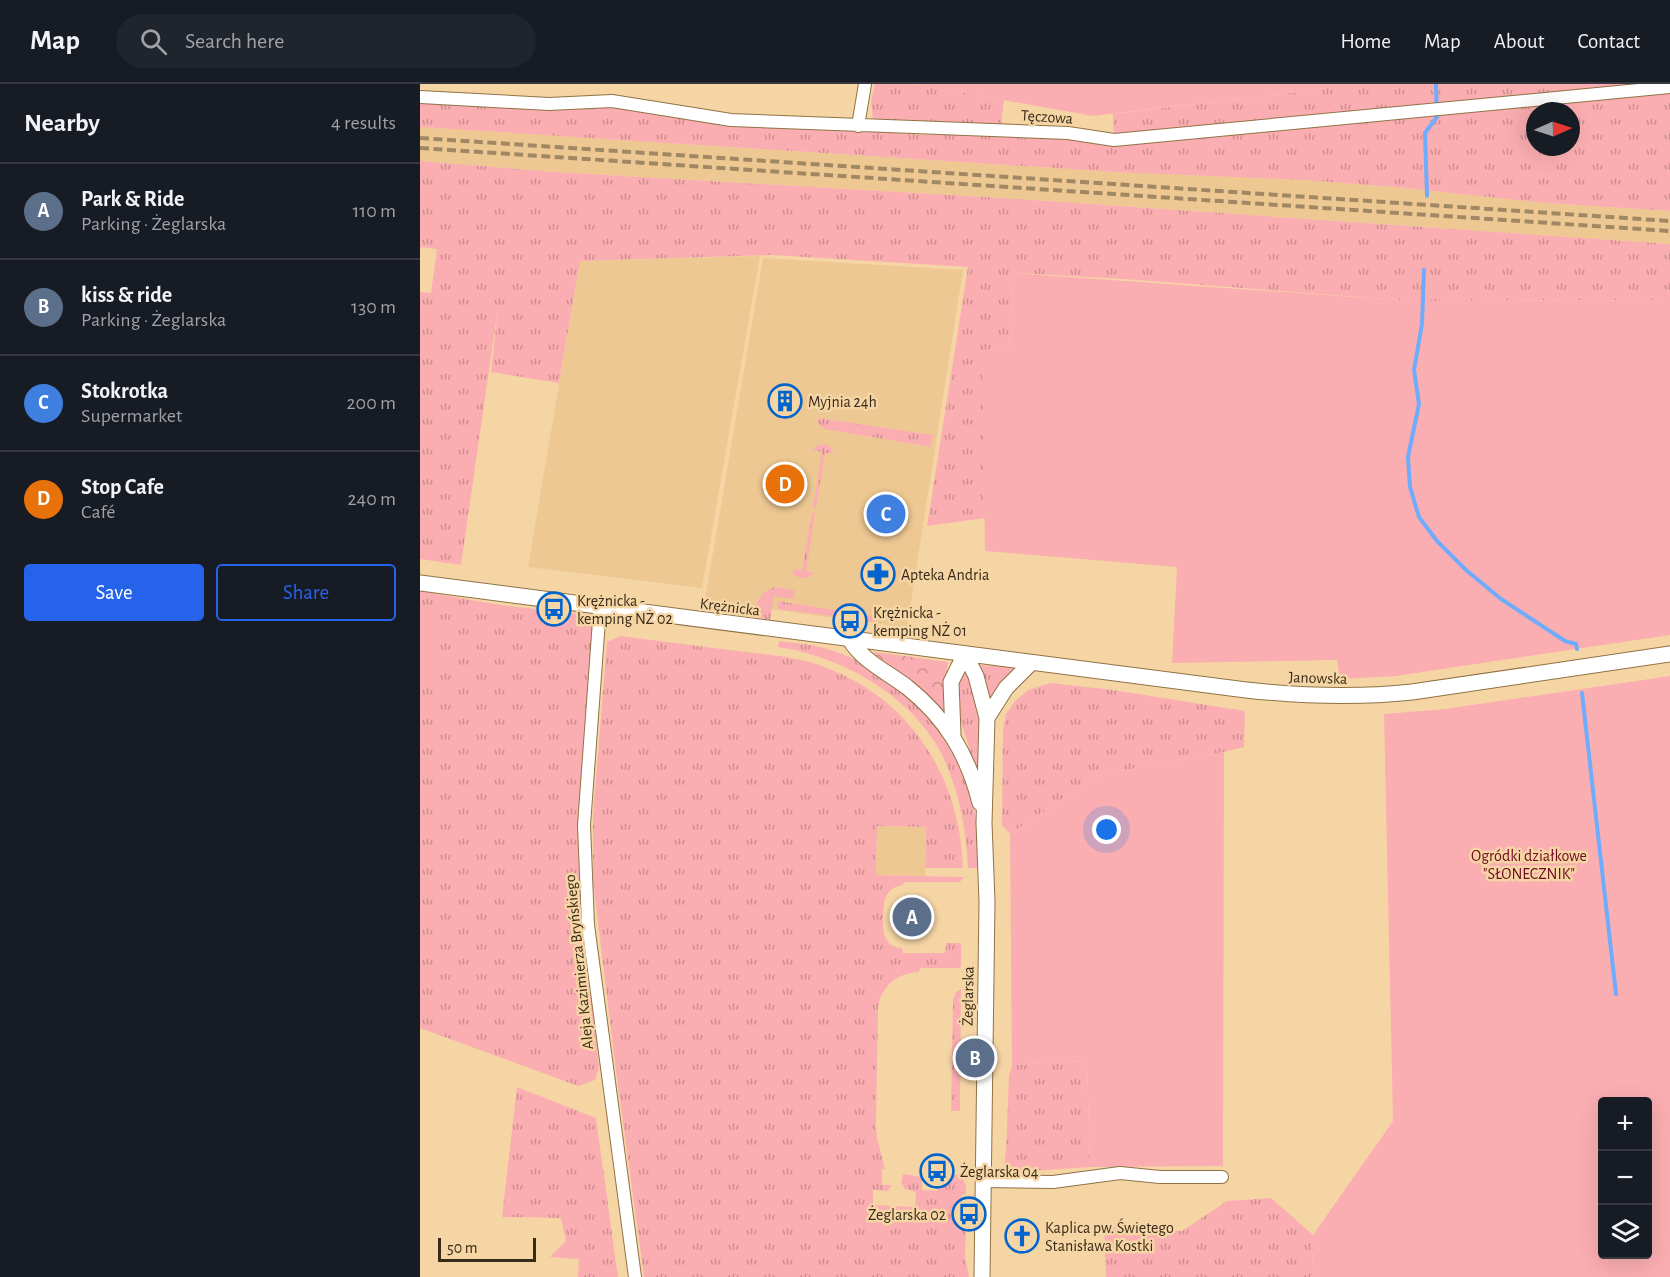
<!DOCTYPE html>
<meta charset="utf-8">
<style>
body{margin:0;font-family:"Alegreya Sans",sans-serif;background:#20242c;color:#f1f3f6}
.controls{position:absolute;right:18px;bottom:18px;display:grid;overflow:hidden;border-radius:6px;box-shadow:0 6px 24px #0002}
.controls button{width:54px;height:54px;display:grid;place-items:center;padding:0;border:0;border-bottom:2px solid #363941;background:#171b24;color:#f1f3f6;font:30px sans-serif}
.compass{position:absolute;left:1106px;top:18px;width:54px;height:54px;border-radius:50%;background:#171b24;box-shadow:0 6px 24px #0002;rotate:87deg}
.scale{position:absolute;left:18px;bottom:15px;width:98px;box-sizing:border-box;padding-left:6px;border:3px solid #372a18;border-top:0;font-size:16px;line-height:21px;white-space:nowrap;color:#372a18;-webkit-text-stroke:4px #f6d5a5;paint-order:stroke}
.you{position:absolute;left:687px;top:746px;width:21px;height:21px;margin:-15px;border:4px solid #fff;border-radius:50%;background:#1a73e8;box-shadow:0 0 0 9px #1a73e833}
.badge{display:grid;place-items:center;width:39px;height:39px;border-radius:50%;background:#2563eb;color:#fff;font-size:20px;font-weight:700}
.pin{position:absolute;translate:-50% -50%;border:3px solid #fff;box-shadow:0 2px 6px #0006}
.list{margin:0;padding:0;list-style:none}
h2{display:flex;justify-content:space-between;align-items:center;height:78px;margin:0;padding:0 24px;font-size:26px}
h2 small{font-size:20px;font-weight:400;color:#9ea1a6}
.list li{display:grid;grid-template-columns:39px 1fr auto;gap:18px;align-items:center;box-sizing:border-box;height:96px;padding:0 24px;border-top:2px solid #363941}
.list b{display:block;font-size:22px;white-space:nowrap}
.list p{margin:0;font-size:20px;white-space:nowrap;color:#9ea1a6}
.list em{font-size:20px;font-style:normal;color:#9ea1a6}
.actions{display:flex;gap:12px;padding:18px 24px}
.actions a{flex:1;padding:14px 0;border:2px solid #2563eb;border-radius:6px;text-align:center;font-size:21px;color:#2563eb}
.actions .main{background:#2563eb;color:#fff}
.icon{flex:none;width:33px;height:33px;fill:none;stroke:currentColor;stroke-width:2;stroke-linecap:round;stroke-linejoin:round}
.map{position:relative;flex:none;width:1250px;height:1193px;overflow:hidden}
header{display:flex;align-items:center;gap:36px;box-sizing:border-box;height:84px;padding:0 30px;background:#171b24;border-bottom:2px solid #363941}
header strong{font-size:28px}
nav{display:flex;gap:33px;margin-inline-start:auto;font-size:21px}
.search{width:420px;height:54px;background:#20242c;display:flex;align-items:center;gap:15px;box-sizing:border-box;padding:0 21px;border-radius:33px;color:#9ea1a6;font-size:22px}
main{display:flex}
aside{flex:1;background:#171b24}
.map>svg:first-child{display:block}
.built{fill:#eec892}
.grass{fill:url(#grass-tufts);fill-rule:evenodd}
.forest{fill:url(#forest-crowns)}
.garden{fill:#fbaeb1;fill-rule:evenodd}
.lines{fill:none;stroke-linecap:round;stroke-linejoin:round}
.stream{stroke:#70abfc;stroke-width:4}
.minor-casing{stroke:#907245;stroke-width:14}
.tertiary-casing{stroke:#907245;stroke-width:17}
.minor{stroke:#fff;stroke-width:12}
.tertiary{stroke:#fff;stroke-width:15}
.rail{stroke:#a08865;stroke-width:4;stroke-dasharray:9 4.5;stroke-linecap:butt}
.labels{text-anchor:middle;stroke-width:5;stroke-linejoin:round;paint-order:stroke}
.street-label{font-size:16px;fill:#372a18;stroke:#f6d5a5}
.poi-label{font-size:16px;fill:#372a18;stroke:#f6d5a5;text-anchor:start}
.park-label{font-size:16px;fill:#6e0920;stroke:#f6d5a5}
</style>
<header>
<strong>Map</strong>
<div class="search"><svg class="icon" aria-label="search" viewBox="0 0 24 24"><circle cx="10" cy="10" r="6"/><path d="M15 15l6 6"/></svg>Search here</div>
<nav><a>Home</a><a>Map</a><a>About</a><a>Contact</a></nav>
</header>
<main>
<aside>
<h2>Nearby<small>4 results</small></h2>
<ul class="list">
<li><span class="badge" style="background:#5c6f8a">A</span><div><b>Park &amp; Ride</b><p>Parking · Żeglarska</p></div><em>110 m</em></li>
<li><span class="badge" style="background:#5c6f8a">B</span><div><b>kiss &amp; ride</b><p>Parking · Żeglarska</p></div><em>130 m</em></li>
<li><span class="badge" style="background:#3f7fe0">C</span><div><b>Stokrotka</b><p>Supermarket</p></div><em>200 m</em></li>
<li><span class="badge" style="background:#e8710a">D</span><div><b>Stop Cafe</b><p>Café</p></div><em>240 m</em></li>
</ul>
<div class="actions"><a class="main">Save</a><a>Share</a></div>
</aside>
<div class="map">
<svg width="1250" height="1193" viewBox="0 0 1250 1193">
<defs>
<pattern id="grass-tufts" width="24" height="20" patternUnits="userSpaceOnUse" patternTransform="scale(1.5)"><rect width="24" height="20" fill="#fbaeb1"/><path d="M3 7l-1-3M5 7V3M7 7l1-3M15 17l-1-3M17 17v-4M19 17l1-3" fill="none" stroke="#cc8e8f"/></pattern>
<pattern id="forest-crowns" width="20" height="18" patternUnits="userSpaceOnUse" patternTransform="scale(1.5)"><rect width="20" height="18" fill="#fbaeb1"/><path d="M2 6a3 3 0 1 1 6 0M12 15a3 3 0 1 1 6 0" fill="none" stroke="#cc8e8f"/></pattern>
</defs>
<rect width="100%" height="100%" fill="#f6d5a5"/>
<path class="built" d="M 0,43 L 696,88 L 883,96 L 975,103 L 1126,119 L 1250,127 L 1250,160 L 598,115 L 135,88 L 0,77 Z
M 340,172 L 282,504 L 108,483 L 160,177 Z
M 343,174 L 543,186 L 487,544 L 285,516 Z
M 457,742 L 506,743 L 505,792 L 456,791 Z"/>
<path class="grass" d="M 455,0 L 493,0 L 584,16 L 581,43 L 453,36 L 451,17 Z
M 897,0 L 1250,0 L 1250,127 L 1126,119 L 975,103 L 883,96 L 696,88 L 0,43 L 0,19 L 193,22 L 311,39 L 506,51 L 596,51 L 694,59 L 693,30 L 896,6 ZM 1115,27 L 1151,27 L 1151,63 L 1115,63 Z
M 0,77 L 135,88 L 598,115 L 1250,160 L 1250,216 L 992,217 L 703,195 L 594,189 L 589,262 L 563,267 L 566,434 L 507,442 L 548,183 L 352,171 L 160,177 L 139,299 L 71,288 L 78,224 L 41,481 L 0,475 L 0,208 L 11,209 L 17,165 L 0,163 Z
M 398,334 L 513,351 L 511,363 L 404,345 L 398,339 Z
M 406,360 L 411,364 L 414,370 L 405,369 L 396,424 L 393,423 L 402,368 L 392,366 L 398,361 Z
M 392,429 L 395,429 L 386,487 L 394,489 L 388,494 L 377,493 L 373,490 L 373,485 L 382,486 Z
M 356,503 L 375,506 L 373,515 L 354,512 L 350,536 L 341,534 L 335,527 C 337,514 343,506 356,503 Z
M 0,507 L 80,521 L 134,527 L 134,531 L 150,532 L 151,529 L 166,531 L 173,537 L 159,741 L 163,840 L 179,984 L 175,996 L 158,1002 L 0,944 Z
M 358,517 L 458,533 L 457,538 L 357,525 Z
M 200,552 C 237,557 273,561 309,566 C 335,569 361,571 386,577 C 483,604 540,686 543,784 L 505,784 L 506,743 L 457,742 L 456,791 L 544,793 L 540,798 L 484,798 L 483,801 C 464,804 464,817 463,833 C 463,849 464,863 482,864 L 483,869 L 525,869 L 526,859 L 541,859 L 541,882 L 540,884 L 500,884 L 499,888 C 477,889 462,902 458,923 L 456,1042 L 457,1054 L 465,1085 L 462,1085 L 462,1101 L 472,1101 L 467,1107 L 453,1106 L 453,1121 L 495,1123 L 496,1108 L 485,1105 L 481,1098 L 483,1090 L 502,1093 L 502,1106 L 518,1107 L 518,1093 L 530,1092 L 530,1089 L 542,1093 L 546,1102 L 546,1110 L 541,1111 L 541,1144 L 546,1144 L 545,1172 L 549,1193 L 224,1193 L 195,979 L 173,797 L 173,731 L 187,558 Z
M 359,557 C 374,559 390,560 404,564 C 477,583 535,650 553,721 C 558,741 558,761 560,781 L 557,784 L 548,784 C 546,744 539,705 521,669 C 491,611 420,572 358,563 Z
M 558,581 L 592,583 L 594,589 L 569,619 Z
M 542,589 L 548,589 L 559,631 L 559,682 L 553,681 C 549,649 527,623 542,589 Z
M 630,599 L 693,606 L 825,627 L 824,663 L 804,668 L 678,691 L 590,750 L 582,741 L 583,647 L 586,630 L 595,617 L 608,606 Z
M 541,905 L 540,1027 L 531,1027 L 533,916 L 536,908 Z
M 667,977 L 670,1083 L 583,1089 L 586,1067 L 589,992 L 592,981 Z
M 97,1003 L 176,1034 L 198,1193 L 158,1193 L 159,1175 L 130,1173 L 146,1157 L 141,1134 L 82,1133 Z
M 851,1114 L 893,1151 L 892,1193 L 686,1193 L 684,1143 L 762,1147 L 807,1117 Z"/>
<path class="forest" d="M 455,568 L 528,578 L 525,601 L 529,635 C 505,611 482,588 454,570 Z"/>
<path class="garden" d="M 493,0 L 897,0 L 896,6 L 673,32 Z
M 594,189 L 992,217 L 1250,216 L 1250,551 L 976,592 L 920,595 L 917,576 L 752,579 L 757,483 L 565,467 L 562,267 L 589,262 Z
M 0,537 L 20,540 L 16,596 L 0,595 Z
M 1250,592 L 1250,1193 L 892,1193 L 893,1151 L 973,1037 L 964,630 L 1025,625 ZM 1182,1018 L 1228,1018 L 1228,1170 L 1182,1170 Z
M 804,668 L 803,1082 L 670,1083 L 667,977 L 592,981 L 590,750 L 678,691 Z"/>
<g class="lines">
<path class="stream" d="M 1007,112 L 1005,49 L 1017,33 L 1016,0
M 1004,186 L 1002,240 L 994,286 L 999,320 L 988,373 L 990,403 L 999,433 L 1017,457 L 1046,486 L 1081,515 L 1145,557 L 1156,560 L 1157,565
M 1162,609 L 1196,910"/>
<defs>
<path id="minor" d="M 0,13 L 129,20 L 192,17 L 311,36 L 648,49 L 694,56 L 1250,3
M 438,42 L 445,0
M 180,523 L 164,741 L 168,841 L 215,1193
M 563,1097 L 633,1098 L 700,1089 L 740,1093 L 802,1093"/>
<path id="tertiary" d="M 0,499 L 826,606 C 881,612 936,614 992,608 L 1250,570
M 430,556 C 443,577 467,588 487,603 C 526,634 548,671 560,719
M 545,570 L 556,592 L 567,634 L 564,739 L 567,817 L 562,1193
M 567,634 L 586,604 L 611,579
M 533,650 L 531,598 L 545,570"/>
</defs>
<use href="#minor" class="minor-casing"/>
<use href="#tertiary" class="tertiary-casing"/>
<use href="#minor" class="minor"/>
<use href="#tertiary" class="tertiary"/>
<path class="rail" d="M 0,54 L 1250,137
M 0,64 L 1250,147"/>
</g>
<defs>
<symbol id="building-ring" viewBox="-11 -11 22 22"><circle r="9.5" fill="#f6d5a5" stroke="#0364cd" stroke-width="1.5"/><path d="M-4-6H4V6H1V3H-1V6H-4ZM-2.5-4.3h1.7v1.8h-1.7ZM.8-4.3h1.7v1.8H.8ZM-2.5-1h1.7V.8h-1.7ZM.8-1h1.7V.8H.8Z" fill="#0364cd"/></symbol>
<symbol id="pharmacy-ring" viewBox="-11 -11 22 22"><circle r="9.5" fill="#f6d5a5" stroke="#0364cd" stroke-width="1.5"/><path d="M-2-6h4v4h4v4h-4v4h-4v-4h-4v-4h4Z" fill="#0364cd"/></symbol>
<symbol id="bus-ring" viewBox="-11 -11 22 22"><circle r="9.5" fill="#f6d5a5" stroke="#0364cd" stroke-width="1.5"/><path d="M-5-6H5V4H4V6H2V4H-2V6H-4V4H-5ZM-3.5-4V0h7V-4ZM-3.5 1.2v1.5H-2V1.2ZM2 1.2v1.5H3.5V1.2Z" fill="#0364cd"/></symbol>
<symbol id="church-ring" viewBox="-11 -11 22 22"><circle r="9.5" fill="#f6d5a5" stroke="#0364cd" stroke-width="1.5"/><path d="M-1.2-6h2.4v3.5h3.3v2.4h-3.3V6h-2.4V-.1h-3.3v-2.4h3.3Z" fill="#0364cd"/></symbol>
</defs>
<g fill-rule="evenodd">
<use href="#building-ring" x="346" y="298" width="38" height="38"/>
<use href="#pharmacy-ring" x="439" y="471" width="38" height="38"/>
<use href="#bus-ring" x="115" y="506" width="38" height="38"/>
<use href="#bus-ring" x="411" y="518" width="38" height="38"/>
<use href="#bus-ring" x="498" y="1068" width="38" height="38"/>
<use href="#bus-ring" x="530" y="1111" width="38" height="38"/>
<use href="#church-ring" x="583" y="1133" width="38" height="38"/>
</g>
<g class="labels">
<g class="street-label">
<text transform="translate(627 32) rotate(4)" y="6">Tęczowa</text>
<text transform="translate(310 522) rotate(7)" y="6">Krężnicka</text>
<text transform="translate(898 593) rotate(2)" y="6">Janowska</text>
<text transform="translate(158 878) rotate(-96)" y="6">Aleja Kazimierza Bryńskiego</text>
<text transform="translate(547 912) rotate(-89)" y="6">Żeglarska</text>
</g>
<g class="poi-label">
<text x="388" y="323">Myjnia 24h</text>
<text x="481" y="496">Apteka Andria</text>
<text x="157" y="522">Krężnicka -<tspan x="157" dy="18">kemping NŻ 02</tspan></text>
<text x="453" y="534">Krężnicka -<tspan x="453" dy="18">kemping NŻ 01</tspan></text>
<text x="540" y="1093">Żeglarska 04</text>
<text x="526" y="1136" text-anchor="end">Żeglarska 02</text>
<text x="625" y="1149">Kaplica pw. Świętego<tspan x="625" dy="18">Stanisława Kostki</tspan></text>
</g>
<g class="park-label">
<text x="1109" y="777">Ogródki działkowe<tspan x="1109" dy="18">"SŁONECZNIK"</tspan></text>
</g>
</g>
</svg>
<div class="controls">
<button>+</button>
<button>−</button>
<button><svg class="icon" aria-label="layers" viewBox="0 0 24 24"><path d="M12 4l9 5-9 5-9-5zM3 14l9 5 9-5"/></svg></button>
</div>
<svg class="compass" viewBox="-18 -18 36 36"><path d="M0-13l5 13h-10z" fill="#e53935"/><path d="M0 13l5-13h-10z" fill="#9ea1a6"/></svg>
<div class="scale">50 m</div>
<div class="you"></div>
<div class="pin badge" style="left:492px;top:833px;background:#5c6f8a">A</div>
<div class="pin badge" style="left:555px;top:974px;background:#5c6f8a">B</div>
<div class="pin badge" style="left:466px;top:430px;background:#3f7fe0">C</div>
<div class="pin badge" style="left:365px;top:400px;background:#e8710a">D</div>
</div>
</main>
